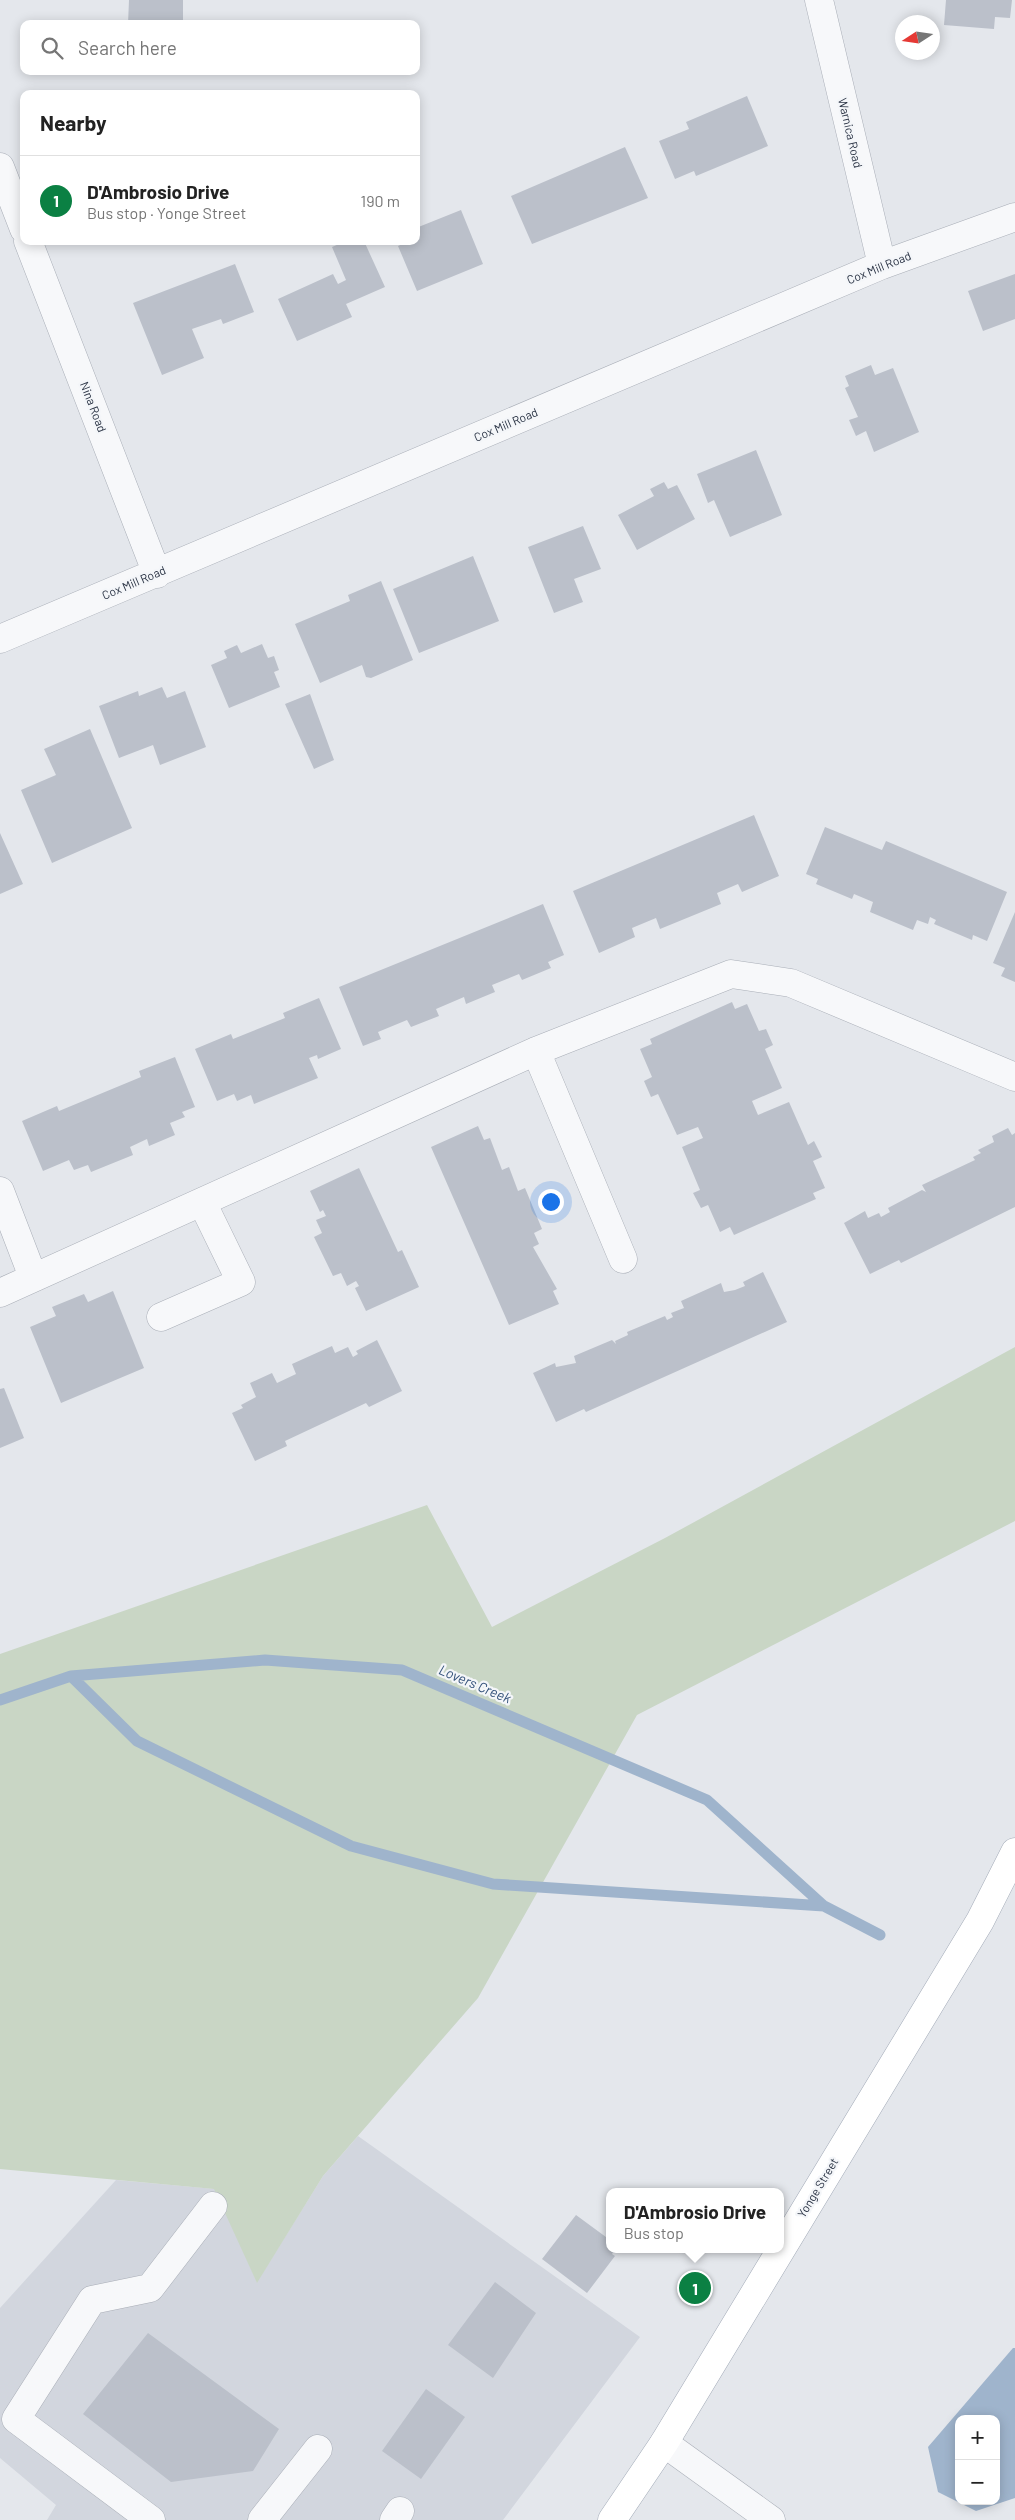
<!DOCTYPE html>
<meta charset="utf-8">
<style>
body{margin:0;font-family:Barlow,sans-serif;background:#f6f6f6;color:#222}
.controls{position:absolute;right:15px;bottom:15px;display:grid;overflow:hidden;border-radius:10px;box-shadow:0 2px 12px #0003}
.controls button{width:45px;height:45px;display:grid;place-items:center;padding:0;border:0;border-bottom:1px solid #e0e0e0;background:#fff;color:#222;font:25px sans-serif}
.compass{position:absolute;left:895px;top:15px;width:45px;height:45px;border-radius:50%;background:#fff;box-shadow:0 2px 12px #0003;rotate:258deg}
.you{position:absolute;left:550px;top:1201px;width:18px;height:18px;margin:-12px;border:4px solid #fff;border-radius:50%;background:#1a73e8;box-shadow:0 0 0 8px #1a73e833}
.badge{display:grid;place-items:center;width:32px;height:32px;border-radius:50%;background:#0b8043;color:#fff;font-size:16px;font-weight:700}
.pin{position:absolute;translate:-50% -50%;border:2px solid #fff;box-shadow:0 1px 5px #0006}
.popup{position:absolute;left:606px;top:2188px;width:178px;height:65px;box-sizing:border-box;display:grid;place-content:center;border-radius:10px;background:#fff;filter:drop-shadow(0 1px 4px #0005);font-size:16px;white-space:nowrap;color:#767676}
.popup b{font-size:19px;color:#222}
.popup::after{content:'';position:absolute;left:50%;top:100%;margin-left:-10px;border:10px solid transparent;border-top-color:#fff}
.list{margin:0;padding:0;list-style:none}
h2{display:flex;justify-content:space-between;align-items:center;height:65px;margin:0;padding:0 20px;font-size:21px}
h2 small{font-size:16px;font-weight:400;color:#767676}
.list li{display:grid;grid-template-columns:32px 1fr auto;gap:15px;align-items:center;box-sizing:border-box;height:90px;padding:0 20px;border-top:1px solid #e0e0e0}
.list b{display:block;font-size:19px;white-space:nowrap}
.list p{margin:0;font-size:16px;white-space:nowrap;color:#767676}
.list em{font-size:16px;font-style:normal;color:#767676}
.icon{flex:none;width:28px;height:28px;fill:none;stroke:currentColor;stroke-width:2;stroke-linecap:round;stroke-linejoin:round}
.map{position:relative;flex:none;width:1015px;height:2520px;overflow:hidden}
.search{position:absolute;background:#fff;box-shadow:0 2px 12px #0003;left:20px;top:20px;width:400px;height:55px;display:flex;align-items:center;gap:12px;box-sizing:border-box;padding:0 18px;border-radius:10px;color:#767676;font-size:19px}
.panel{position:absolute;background:#fff;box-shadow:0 2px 12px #0003;left:20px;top:90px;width:400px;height:155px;border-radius:10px}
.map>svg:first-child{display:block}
.built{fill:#d2d6de}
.green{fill:#c9d6c5}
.water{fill:#9fb4cc;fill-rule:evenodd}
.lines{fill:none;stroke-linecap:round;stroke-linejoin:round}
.stream{stroke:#9fb4cc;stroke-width:11}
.building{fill:#bbc0ca}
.minor-casing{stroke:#a9aeb7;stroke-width:29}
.major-casing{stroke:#a3abb8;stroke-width:29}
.minor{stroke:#f7f8fa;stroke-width:28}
.major{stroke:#fff;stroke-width:28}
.labels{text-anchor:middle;stroke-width:4.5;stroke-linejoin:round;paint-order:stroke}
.street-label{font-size:12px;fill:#2b3445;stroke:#f4f6f9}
.water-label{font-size:14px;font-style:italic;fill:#34527a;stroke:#f4f6f9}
</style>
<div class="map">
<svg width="1015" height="2520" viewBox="0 0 1015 2520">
<rect width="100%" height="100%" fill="#e4e7ec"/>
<path class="built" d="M 358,2136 L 640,2337 L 503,2520 L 47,2520 L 56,2505 L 0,2458 L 0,2308 L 116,2180 L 215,2189 L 257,2282 L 323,2176 Z"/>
<path class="green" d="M 1015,1347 L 1015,1521 L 637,1715 L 478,1998 L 323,2176 L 257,2283 L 214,2189 L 0,2169 L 0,1654 L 427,1505 L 492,1627 L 665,1538 Z"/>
<path class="water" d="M 1013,2348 L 1015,2348 L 1015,2498 L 976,2511 L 938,2492 L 928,2447 ZM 959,2419 L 996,2419 L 996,2501 L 959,2501 Z"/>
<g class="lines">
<path class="stream" d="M 71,1676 L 137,1741 L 351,1846 L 493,1884 L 824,1906
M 0,1700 L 71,1676 L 265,1660 L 402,1670 L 707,1800 L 824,1906 L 880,1935"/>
</g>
<path class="building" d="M 129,0 L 183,0 L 183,24 L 128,24 Z
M 946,0 L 1012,0 L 1010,18 L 995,17 L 994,29 L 944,25 Z
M 747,96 L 768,146 L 696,176 L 694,171 L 675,179 L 659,141 L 689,129 L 686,122 Z
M 625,147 L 648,198 L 532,244 L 511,196 Z
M 461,210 L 483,264 L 417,291 L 398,246 L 409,241 L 416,241 L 416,238 L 419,237 L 416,228 Z
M 346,241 L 364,241 L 385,287 L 346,304 L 352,317 L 297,341 L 278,299 L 333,274 L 338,284 L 346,280 L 332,247 Z
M 235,264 L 254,312 L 223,324 L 221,319 L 192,329 L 204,358 L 162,375 L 133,303 Z
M 1015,274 L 1015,319 L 983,331 L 968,291 Z
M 871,365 L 875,375 L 893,368 L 919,432 L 874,452 L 866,431 L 856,436 L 849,420 L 858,417 L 845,388 L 849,386 L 845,376 Z
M 756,450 L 782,515 L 730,537 L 714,500 L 708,503 L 697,474 Z
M 664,482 L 668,489 L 677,485 L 695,519 L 637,550 L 618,515 L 654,496 L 650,489 Z
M 583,526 L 601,569 L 574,579 L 583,602 L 554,613 L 528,547 Z
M 473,556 L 499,621 L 419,653 L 393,589 Z
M 381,581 L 413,660 L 371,678 L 366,677 L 362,665 L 320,683 L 295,624 L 350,601 L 348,595 Z
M 262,644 L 268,658 L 274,656 L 279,670 L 274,672 L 280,687 L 229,708 L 211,665 L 227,658 L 224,651 L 237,645 L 241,653 Z
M 162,687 L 167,698 L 185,691 L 206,747 L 160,765 L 153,745 L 119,758 L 99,706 L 138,691 L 139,696 Z
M 310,694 L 334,760 L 314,769 L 285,704 Z
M 90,729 L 132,828 L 52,863 L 21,790 L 56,775 L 44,749 Z
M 754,815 L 779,876 L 742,892 L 738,884 L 717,893 L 721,904 L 660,929 L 656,918 L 632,928 L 635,937 L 599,953 L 573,891 Z
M 825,827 L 882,850 L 886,841 L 1007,892 L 987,941 L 973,935 L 972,940 L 934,924 L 936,920 L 930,917 L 928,924 L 917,920 L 913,930 L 870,912 L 873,902 L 854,894 L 852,899 L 816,884 L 818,879 L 806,874 Z
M 0,833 L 23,884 L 0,894 Z
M 543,904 L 564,955 L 548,962 L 551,968 L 522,980 L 519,974 L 492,985 L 495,992 L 466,1004 L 464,997 L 436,1009 L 439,1016 L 411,1027 L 407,1020 L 378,1032 L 381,1039 L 363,1046 L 339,987 Z
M 1015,912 L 1015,982 L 1001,976 L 1005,968 L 993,963 Z
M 319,998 L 341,1049 L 318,1059 L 317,1055 L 309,1058 L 318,1078 L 254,1104 L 251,1095 L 237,1101 L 234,1094 L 217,1101 L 195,1049 L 231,1034 L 233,1039 L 285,1018 L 283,1013 Z
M 732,1002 L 735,1009 L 747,1004 L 759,1031 L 766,1029 L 773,1045 L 765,1049 L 782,1088 L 752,1101 L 758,1115 L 789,1102 L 808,1145 L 814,1141 L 822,1157 L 813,1161 L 825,1188 L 813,1193 L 816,1199 L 734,1235 L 730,1227 L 720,1232 L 708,1205 L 701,1208 L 693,1193 L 700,1190 L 682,1147 L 703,1138 L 698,1127 L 677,1135 L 658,1094 L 651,1097 L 644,1081 L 652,1077 L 640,1049 L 652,1044 L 650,1039 Z
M 175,1057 L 195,1107 L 182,1112 L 185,1117 L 170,1123 L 175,1135 L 149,1146 L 147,1139 L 130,1147 L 133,1155 L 91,1172 L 88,1165 L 74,1170 L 69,1160 L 43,1171 L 22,1121 L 57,1106 L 59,1111 L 141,1077 L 139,1071 Z
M 478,1126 L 484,1140 L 490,1138 L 502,1170 L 509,1167 L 518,1191 L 525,1188 L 542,1229 L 534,1233 L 539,1244 L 533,1247 L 557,1289 L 553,1291 L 559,1304 L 509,1325 L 431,1147 Z
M 1008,1128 L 1012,1135 L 1015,1133 L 1015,1207 L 901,1263 L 899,1260 L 870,1274 L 844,1223 L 865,1211 L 868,1218 L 879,1213 L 881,1217 L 890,1212 L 888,1208 L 922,1190 L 926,1192 L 922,1185 L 975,1160 L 973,1157 L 981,1153 L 978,1150 L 994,1142 L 992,1136 Z
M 359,1168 L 398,1252 L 402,1250 L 419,1287 L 366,1311 L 355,1288 L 359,1286 L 356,1281 L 347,1286 L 341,1273 L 333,1276 L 314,1237 L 322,1233 L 316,1220 L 326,1216 L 323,1210 L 320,1212 L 310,1191 Z
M 763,1272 L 787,1322 L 586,1412 L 584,1409 L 556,1422 L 533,1373 L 555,1363 L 556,1367 L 576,1363 L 574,1356 L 612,1340 L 616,1344 L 615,1341 L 628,1335 L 627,1332 L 665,1316 L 667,1320 L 673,1317 L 671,1313 L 684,1308 L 681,1301 L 721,1283 L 724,1292 L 735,1290 L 745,1286 L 743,1282 Z
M 113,1291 L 144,1368 L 61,1403 L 30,1327 L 56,1316 L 52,1307 L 84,1294 L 88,1302 Z
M 377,1340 L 402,1391 L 369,1407 L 366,1403 L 285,1441 L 287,1446 L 255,1461 L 232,1413 L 243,1408 L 241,1405 L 256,1397 L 250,1383 L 272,1373 L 277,1383 L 296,1374 L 292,1364 L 332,1346 L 335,1353 L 348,1347 L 353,1357 L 358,1354 L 356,1351 Z
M 4,1388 L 24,1438 L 0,1448 L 0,1389 Z
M 576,2215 L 610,2240 L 610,2249 L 615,2249 L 612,2254 L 615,2256 L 587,2293 L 542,2259 Z
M 495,2282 L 536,2313 L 493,2378 L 448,2345 Z
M 148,2333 L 279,2429 L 253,2471 L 171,2482 L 83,2414 Z
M 426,2389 L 465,2417 L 421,2479 L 382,2451 Z"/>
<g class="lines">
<defs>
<path id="minor" d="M 819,0 L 882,265
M 0,167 L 24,229
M 28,241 L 157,574
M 0,639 L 882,265 L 1015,217
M 536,1051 L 623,1259
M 0,1191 L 33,1277
M 0,1293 L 536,1051 L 731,974 L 791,983 L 1015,1077
M 161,1317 L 241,1282 L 202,1202
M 664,2443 L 771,2520
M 151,2520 L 16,2419 L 92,2300 L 150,2288 L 213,2206
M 262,2520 L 318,2449
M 394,2520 L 400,2511"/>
<path id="major" d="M 612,2520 L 664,2443 L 980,1921 L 1015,1852"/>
</defs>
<use href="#minor" class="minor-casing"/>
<use href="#major" class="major-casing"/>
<use href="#minor" class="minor"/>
<use href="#major" class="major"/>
</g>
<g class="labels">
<g class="street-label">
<text transform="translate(850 133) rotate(77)" y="4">Warnica Road</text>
<text transform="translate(879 268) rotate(-22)" y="4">Cox Mill Road</text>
<text transform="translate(93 407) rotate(69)" y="4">Nina Road</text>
<text transform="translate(506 425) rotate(-23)" y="4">Cox Mill Road</text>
<text transform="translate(134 583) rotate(-23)" y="4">Cox Mill Road</text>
<text transform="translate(818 2188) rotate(-59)" y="4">Yonge Street</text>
</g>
<g class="water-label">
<text transform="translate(475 1684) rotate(23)" y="5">Lovers Creek</text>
</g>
</g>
</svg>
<div class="controls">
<button>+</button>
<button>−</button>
</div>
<svg class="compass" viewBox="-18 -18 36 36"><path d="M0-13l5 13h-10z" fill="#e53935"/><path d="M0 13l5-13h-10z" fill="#767676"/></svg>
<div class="you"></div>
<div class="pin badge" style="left:695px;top:2288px">1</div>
<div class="popup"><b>D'Ambrosio Drive</b>Bus stop</div>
<div class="search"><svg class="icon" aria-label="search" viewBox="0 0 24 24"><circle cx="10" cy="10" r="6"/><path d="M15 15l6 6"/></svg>Search here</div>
<section class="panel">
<h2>Nearby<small></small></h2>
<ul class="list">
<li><span class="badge">1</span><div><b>D'Ambrosio Drive</b><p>Bus stop · Yonge Street</p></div><em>190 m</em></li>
</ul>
</section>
</div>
